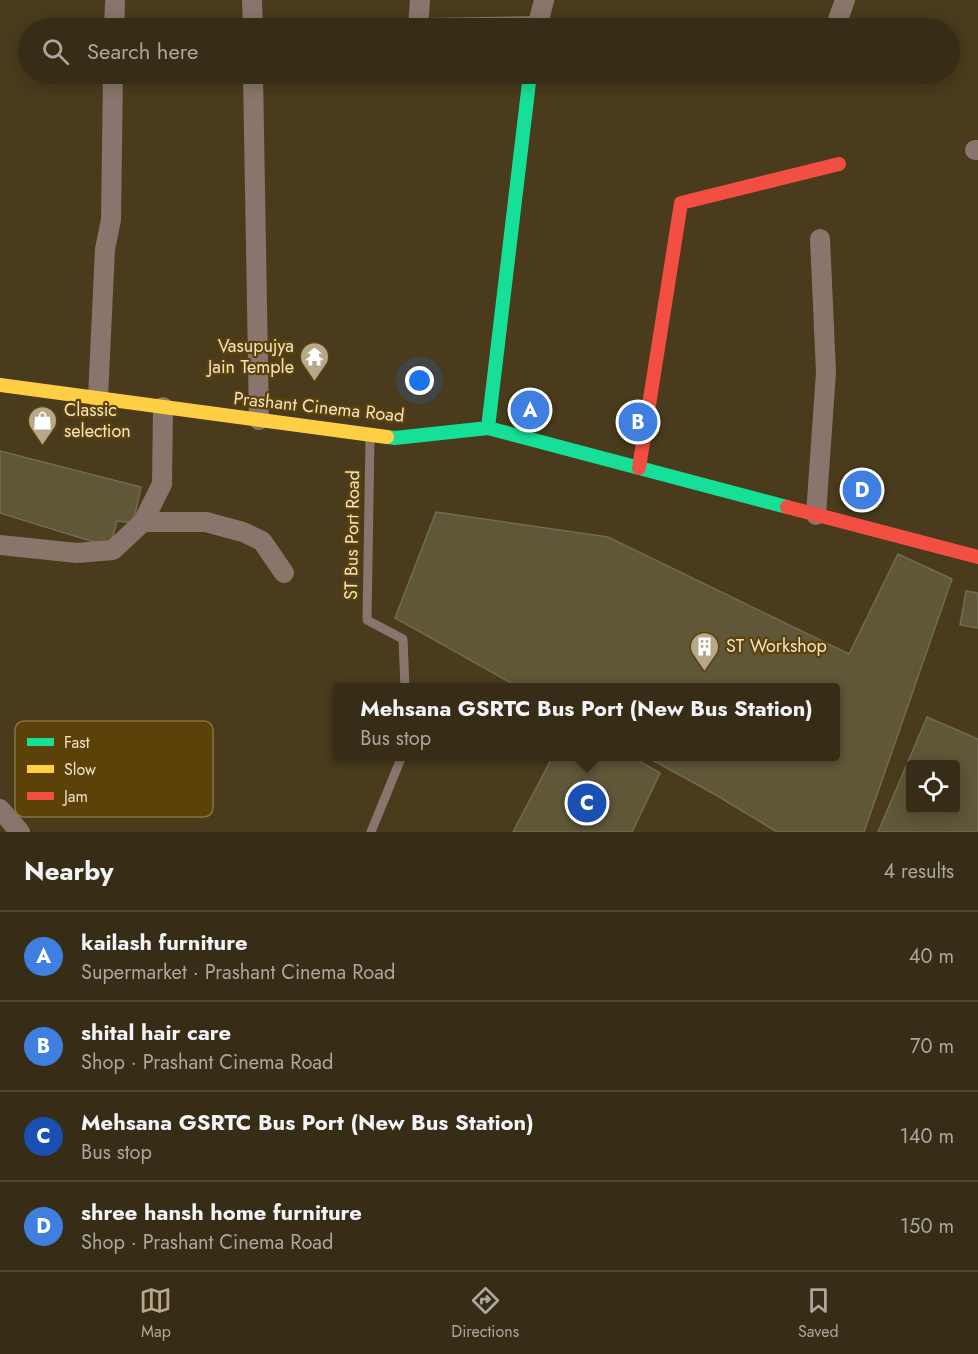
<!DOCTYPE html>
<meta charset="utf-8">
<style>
body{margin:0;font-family:Jost,sans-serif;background:#3e341e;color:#f1f3f6}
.controls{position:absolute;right:18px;bottom:18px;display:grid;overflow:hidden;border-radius:6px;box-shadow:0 3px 15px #0003}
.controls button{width:54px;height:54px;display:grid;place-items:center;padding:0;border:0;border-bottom:2px solid #514834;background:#372c15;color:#f1f3f6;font:30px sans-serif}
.you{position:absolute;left:420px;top:381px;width:21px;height:21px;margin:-15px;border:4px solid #fff;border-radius:50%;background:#1a73e8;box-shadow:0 0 0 9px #1a73e833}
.badge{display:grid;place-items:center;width:39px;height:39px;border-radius:50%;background:#b7a88c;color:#fff;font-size:20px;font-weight:700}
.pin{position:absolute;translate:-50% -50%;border:3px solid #fff;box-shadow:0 2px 6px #0006}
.popup{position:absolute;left:333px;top:683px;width:507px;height:78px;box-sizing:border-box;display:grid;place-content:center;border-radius:6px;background:#372c15;filter:drop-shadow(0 2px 4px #0005);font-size:20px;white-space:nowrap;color:#aaa7a0}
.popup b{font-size:22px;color:#f1f3f6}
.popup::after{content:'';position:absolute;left:50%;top:100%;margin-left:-12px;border:12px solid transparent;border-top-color:#372c15}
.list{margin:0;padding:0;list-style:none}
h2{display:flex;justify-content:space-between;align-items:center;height:78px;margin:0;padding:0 24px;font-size:26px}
h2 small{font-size:20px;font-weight:400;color:#aaa7a0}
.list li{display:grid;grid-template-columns:39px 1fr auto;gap:18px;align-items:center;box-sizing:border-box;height:90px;padding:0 24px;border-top:2px solid #514834}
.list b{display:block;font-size:22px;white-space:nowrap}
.list p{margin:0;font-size:20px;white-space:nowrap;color:#aaa7a0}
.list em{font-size:20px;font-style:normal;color:#aaa7a0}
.icon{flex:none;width:33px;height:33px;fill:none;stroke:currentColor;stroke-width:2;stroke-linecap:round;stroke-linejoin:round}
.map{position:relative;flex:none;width:978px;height:832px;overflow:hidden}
.search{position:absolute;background:#372c15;box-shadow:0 3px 15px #0003;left:18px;right:18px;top:18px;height:66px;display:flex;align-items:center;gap:15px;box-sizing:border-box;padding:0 21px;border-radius:33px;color:#aaa7a0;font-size:22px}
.sheet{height:438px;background:#372c15}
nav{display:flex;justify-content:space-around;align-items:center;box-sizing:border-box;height:84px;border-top:2px solid #514834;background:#372c15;font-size:16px;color:#aaa7a0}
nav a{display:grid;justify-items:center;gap:3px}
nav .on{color:#b7a88c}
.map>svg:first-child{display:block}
.building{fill:#605638;stroke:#736b51;stroke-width:1.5;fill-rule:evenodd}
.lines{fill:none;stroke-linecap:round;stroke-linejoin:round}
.lane{stroke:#8a756c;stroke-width:9}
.street{stroke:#8a756c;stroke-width:20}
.fast{stroke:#16e098;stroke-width:14}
.slow{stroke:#ffcf43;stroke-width:14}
.jam{stroke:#f24e42;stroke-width:14}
.labels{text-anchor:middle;stroke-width:4.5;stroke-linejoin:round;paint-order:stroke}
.poi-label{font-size:18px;fill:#f2e3c8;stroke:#5c4209;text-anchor:start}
.street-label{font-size:18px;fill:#f2e3c8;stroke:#5c4209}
.key{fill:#5c4209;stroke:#897242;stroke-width:1.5}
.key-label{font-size:16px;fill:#f2e3c8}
</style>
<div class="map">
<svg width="978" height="832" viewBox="0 0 978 832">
<rect width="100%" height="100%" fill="#493b1c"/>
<path class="building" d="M 0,451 L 141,487 L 133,523 L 117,521 L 110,547 L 0,513 Z
M 436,512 L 608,537 L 849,654 L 898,554 L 952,579 L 864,832 L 777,832 L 716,795 L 645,756 L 836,756 L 836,688 L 520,688 L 395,618 Z
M 966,591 L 978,593 L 978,628 L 960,625 Z
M 927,717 L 978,739 L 978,832 L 878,832 ZM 910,764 L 956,764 L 956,810 L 910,810 Z
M 553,756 L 631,756 L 660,773 L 632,832 L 513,832 Z"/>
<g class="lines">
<path class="lane" d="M 370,437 L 367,620 L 403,639 L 405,688
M 371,832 L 402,756"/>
<path class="street" d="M 252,0 L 253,28
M 114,28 L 115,3
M 418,28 L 420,0
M 423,28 L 537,26 L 549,28
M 537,28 L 544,0
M 835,28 L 845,0
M 253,74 L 259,420
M 775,74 L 794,74
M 975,150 L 978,150
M 98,398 L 105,249 L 111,220 L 113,74
M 816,515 L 826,372 L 820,239
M 143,522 L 206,522 L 243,532 L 262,541 L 284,573
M 0,545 L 77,553 L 113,550 L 143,522 L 162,484 L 163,407
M 0,809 L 20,832"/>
<path class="fast" d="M 488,428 L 530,74
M 387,437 L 395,438 L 488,428 L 787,507"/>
<path class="slow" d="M 0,385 L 387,437"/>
<path class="jam" d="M 639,468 L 681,203 L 839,164
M 787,507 L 978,557"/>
</g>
<defs>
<symbol id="temple-pin" viewBox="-11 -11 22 30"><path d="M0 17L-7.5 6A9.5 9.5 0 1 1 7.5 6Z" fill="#b7a88c" stroke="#5c4209"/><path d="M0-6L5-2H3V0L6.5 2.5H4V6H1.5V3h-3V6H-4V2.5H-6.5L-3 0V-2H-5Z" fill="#fff"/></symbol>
<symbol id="shop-pin" viewBox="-11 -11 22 30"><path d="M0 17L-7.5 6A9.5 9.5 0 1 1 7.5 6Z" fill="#b7a88c" stroke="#5c4209"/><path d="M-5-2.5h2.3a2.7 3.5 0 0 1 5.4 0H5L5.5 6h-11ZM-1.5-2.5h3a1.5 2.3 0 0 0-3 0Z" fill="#fff"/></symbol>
<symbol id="building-pin" viewBox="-11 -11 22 30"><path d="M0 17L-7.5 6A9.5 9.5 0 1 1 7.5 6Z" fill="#b7a88c" stroke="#5c4209"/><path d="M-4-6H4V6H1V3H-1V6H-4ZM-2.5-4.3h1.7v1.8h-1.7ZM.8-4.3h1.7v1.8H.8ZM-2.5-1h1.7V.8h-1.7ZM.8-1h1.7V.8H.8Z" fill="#fff"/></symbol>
</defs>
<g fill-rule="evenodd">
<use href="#temple-pin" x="298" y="340" width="33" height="45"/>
<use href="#shop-pin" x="26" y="404" width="33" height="45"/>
<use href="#building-pin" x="688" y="630" width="33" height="45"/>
</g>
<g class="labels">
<g class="poi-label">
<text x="294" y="352" text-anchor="end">Vasupujya<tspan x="294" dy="21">Jain Temple</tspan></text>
<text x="64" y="416">Classic<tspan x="64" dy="21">selection</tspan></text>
<text x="726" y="652">ST Workshop</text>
</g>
<g class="street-label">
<text transform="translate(319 407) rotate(6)" y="6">Prashant Cinema Road</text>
<text transform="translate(352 535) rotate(-89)" y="6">ST Bus Port Road</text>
</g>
</g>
<rect x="15" y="721" width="198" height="96" rx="9" class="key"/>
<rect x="27" y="738" width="27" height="8" fill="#16e098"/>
<rect x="27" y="765" width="27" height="8" fill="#ffcf43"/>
<rect x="27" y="792" width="27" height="8" fill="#f24e42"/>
<g class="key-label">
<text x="64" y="748">Fast</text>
<text x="64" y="775">Slow</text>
<text x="64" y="802">Jam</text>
</g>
</svg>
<div class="controls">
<button><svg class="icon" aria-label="locate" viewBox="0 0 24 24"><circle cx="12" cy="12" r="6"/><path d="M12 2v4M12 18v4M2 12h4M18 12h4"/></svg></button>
</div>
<div class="you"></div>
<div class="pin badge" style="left:530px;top:410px;background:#3f7fe0">A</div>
<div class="pin badge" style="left:638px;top:422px;background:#3f7fe0">B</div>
<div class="pin badge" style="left:587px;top:803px;background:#1a4fb4">C</div>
<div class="popup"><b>Mehsana GSRTC Bus Port (New Bus Station)</b>Bus stop</div>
<div class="pin badge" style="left:862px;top:490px;background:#3f7fe0">D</div>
<div class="search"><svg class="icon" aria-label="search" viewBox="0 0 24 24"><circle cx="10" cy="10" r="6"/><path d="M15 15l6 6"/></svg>Search here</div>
</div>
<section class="sheet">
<h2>Nearby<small>4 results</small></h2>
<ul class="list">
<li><span class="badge" style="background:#3f7fe0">A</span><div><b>kailash furniture</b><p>Supermarket · Prashant Cinema Road</p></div><em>40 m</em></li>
<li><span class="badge" style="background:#3f7fe0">B</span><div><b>shital hair care</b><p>Shop · Prashant Cinema Road</p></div><em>70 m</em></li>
<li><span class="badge" style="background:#1a4fb4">C</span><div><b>Mehsana GSRTC Bus Port (New Bus Station)</b><p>Bus stop</p></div><em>140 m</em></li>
<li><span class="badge" style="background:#3f7fe0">D</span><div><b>shree hansh home furniture</b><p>Shop · Prashant Cinema Road</p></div><em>150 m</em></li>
</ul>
</section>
<nav>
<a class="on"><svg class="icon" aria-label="map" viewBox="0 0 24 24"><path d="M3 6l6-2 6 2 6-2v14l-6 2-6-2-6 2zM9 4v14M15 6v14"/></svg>Map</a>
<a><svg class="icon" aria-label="directions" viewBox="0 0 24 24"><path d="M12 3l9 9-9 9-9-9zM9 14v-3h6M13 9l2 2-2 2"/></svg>Directions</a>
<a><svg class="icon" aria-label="saved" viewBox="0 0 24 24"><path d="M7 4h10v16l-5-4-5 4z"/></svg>Saved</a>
</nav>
